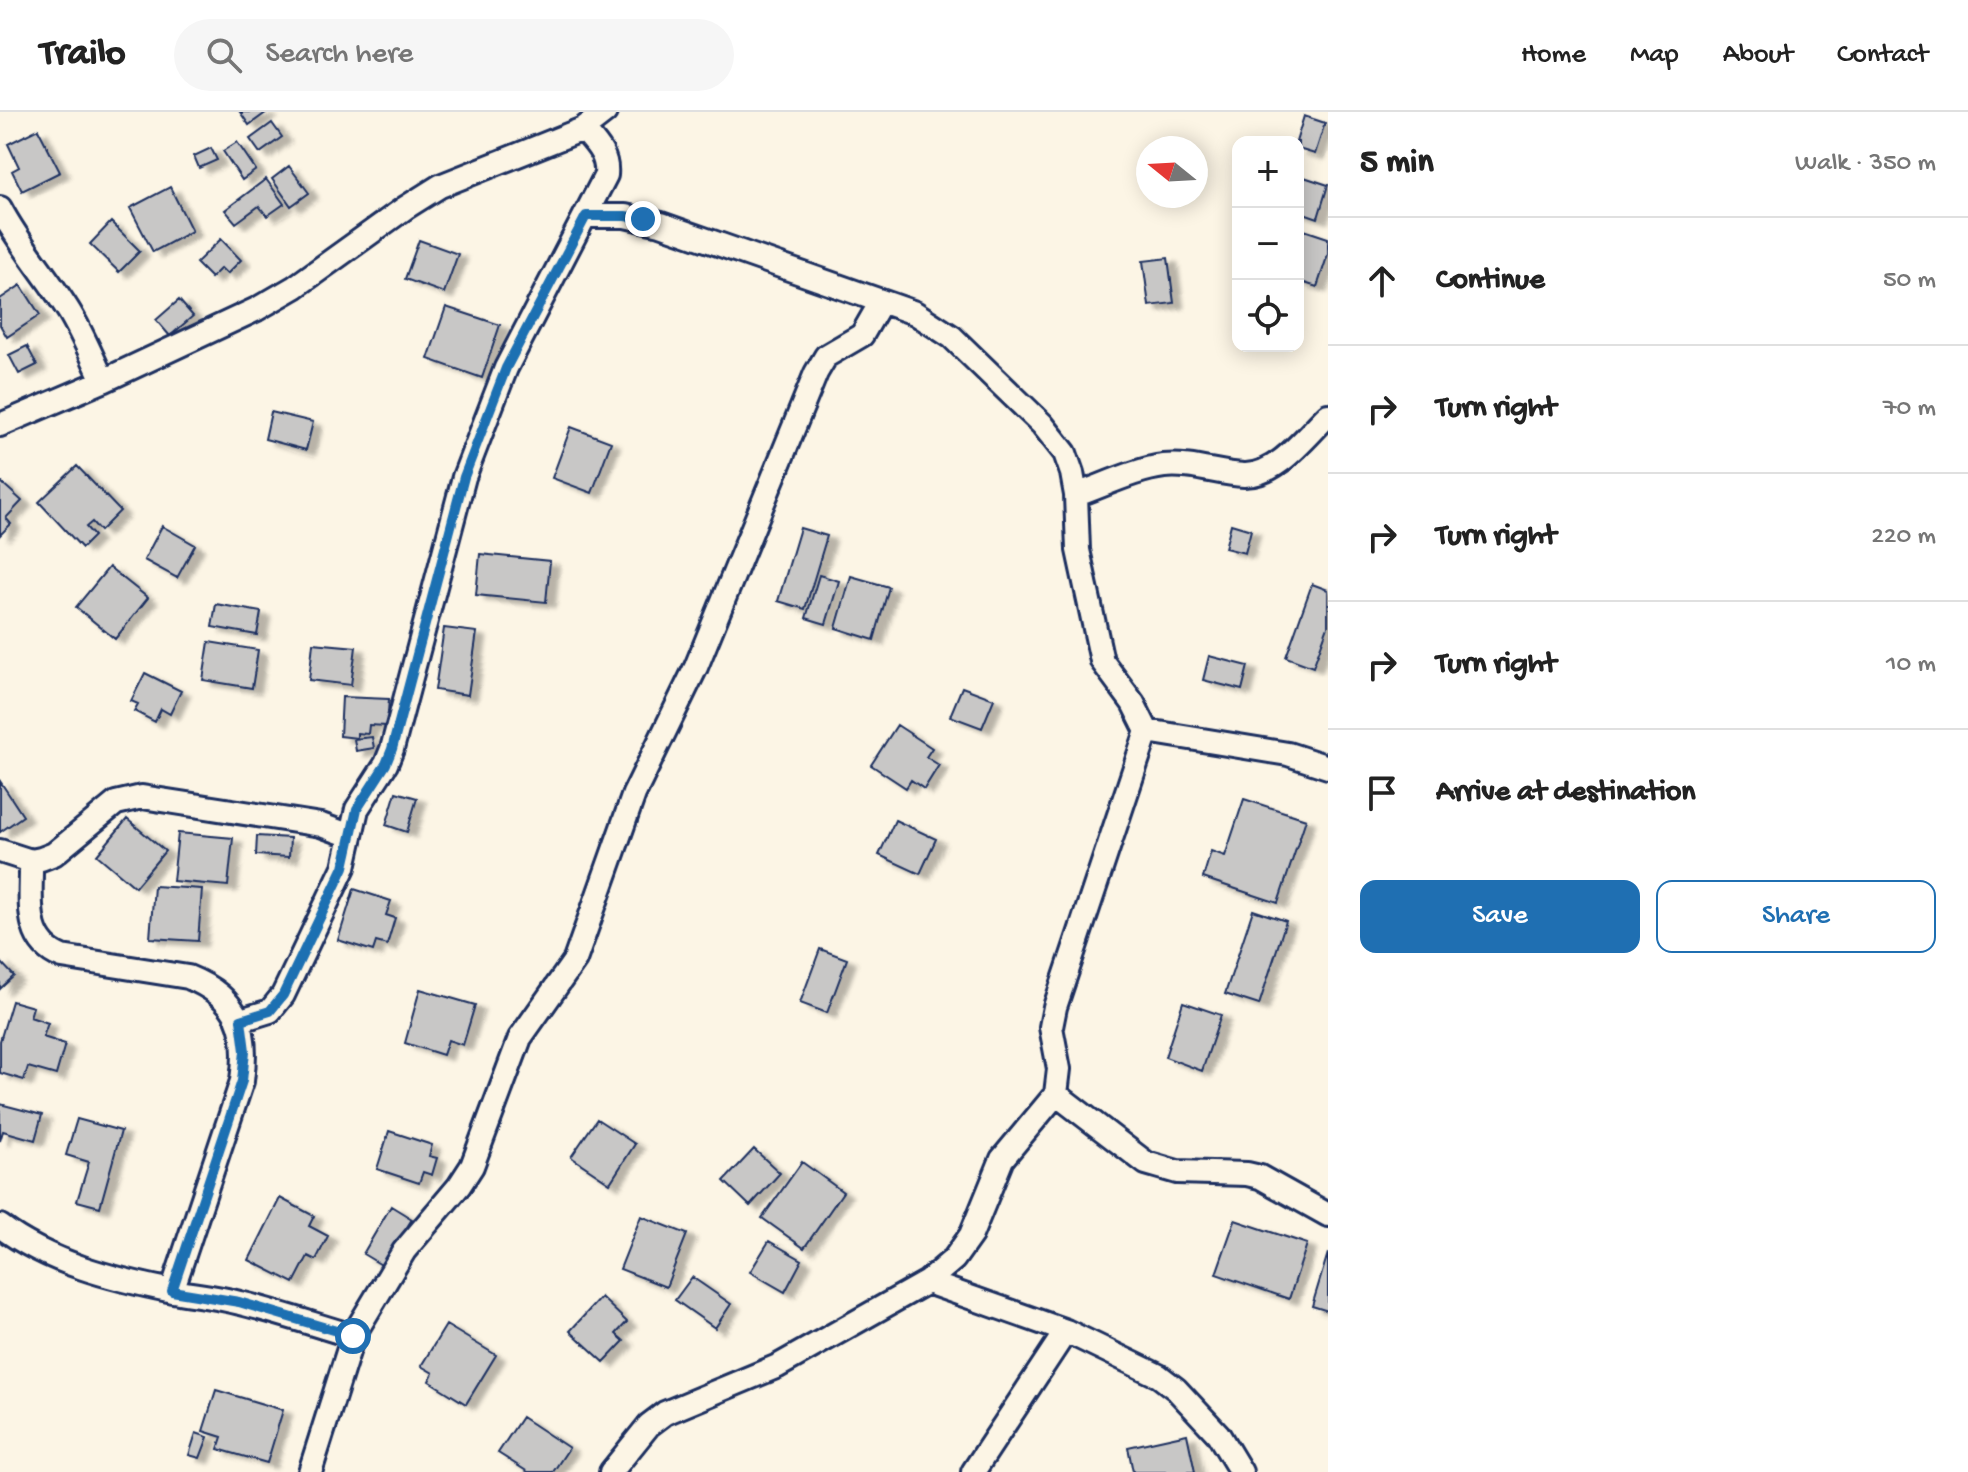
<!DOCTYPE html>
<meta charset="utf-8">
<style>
body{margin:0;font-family:"Gochi Hand",sans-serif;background:#f6f6f6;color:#222}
.controls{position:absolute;right:24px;top:24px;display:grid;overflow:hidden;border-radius:16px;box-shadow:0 4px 20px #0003}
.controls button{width:72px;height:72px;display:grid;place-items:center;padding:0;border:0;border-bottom:2px solid #e0e0e0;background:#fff;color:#222;font:40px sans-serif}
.compass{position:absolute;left:1136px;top:24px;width:72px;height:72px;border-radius:50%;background:#fff;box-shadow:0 4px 20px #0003;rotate:288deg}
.stop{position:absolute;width:24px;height:24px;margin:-18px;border:6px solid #1f6fb2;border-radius:50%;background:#fff}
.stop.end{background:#1f6fb2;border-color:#fff;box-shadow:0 2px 8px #0008}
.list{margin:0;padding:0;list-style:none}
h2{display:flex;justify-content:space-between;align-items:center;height:104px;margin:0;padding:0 32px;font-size:34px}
h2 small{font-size:26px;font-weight:400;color:#767676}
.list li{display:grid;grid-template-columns:52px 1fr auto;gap:24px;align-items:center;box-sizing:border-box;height:128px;padding:0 32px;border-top:2px solid #e0e0e0}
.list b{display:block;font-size:30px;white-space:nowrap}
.list em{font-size:26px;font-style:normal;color:#767676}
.actions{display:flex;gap:16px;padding:24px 32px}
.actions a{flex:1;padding:18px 0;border:2px solid #1f6fb2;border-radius:16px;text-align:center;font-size:28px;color:#1f6fb2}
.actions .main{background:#1f6fb2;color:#fff}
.icon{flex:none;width:44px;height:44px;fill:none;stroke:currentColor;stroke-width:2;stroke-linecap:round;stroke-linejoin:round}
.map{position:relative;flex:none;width:1328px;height:1360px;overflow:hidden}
header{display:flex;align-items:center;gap:48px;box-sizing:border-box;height:112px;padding:0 40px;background:#fff;border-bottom:2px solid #e0e0e0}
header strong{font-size:38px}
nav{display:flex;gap:44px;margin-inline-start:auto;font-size:28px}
.search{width:560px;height:72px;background:#f6f6f6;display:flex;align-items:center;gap:20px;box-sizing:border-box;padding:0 28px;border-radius:44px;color:#767676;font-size:30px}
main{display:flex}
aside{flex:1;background:#fff}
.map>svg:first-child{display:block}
.building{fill:#c8c7c6;stroke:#1b2f5e;stroke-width:2;filter:url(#shadow)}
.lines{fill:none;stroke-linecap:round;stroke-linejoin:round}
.minor-casing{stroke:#1b2f5e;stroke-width:28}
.minor{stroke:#fcf5e5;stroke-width:22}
.route{stroke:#1f6fb2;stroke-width:10}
</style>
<header>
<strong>Trailo</strong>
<div class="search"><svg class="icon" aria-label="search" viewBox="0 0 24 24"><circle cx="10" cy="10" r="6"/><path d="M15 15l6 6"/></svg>Search here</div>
<nav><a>Home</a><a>Map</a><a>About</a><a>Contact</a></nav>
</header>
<main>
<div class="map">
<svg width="1328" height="1360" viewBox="0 0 1328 1360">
<defs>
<filter id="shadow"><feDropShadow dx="9" dy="5" stdDeviation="2" flood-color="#0004"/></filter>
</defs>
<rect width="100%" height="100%" fill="#fcf5e5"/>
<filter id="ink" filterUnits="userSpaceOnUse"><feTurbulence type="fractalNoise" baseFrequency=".0125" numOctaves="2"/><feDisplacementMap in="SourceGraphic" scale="16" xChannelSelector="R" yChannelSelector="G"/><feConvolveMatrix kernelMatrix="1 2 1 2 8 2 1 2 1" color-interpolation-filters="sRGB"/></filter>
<g filter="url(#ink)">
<path class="building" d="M 240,0 L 267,0 L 249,13 Z
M 1304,4 L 1325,11 L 1315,42 L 1298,37 L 1298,30 L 1296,30 Z
M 272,11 L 282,25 L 260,41 L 250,27 Z
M 38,17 L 60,60 L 22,79 L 12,59 L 19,55 L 8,32 Z
M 237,30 L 256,58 L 242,68 L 223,39 Z
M 211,36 L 217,48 L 199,56 L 194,44 Z
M 289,54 L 309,81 L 291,94 L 272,67 Z
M 1298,63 L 1328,73 L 1318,106 L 1298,99 Z
M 266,67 L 284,92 L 267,104 L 259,94 L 236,111 L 225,98 Z
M 170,75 L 192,119 L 153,140 L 130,96 Z
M 111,110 L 140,139 L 119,160 L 90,132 Z
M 1298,116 L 1328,126 L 1328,142 L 1317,175 L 1298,169 Z
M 221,127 L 241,148 L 227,162 L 221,156 L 211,166 L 196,151 Z
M 419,128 L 458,142 L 444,181 L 405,167 Z
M 1168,146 L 1174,191 L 1149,194 L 1143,149 Z
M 21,173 L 40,203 L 7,225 L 0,213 L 0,187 Z
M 179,188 L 193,204 L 170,224 L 156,208 Z
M 446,195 L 500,213 L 482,266 L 428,247 Z
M 27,234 L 37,253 L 19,262 L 9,243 Z
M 271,300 L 313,310 L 306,338 L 265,327 Z
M 571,315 L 611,330 L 592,381 L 552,366 Z
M 77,354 L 120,399 L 100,419 L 92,410 L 86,415 L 94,424 L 82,436 L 39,390 Z
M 0,369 L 22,389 L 6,406 L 11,412 L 0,423 Z
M 1231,412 L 1251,418 L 1245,441 L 1225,436 Z
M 162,414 L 195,433 L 177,466 L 144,448 Z
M 800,416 L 827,424 L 805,497 L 778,489 Z
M 480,442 L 550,449 L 546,490 L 476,483 Z
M 109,455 L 148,486 L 115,527 L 76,495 Z
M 819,463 L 839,469 L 826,512 L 806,506 Z
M 851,464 L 889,475 L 874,528 L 836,516 Z
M 1312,472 L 1328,478 L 1328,514 L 1313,555 L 1286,545 Z
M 216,492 L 261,500 L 257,523 L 212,515 Z
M 444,516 L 477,520 L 468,583 L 435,578 Z
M 209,530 L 258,538 L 252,576 L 203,568 Z
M 313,531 L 356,535 L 351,573 L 309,568 Z
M 1209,544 L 1248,554 L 1242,578 L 1203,568 Z
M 145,561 L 181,579 L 170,602 L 161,597 L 155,610 L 134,599 L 138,592 L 131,589 Z
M 962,575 L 994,587 L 982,616 L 950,604 Z
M 342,585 L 389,587 L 387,614 L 369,613 L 368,622 L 357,621 L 357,626 L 340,624 Z
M 897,613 L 932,636 L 926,645 L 939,653 L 924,677 L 911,668 L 906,676 L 871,653 Z
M 372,625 L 374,636 L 356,639 L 354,627 Z
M 0,669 L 23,704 L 0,720 Z
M 396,680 L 417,686 L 407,720 L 386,713 Z
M 1244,687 L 1306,707 L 1278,791 L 1203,766 L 1211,739 L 1225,744 Z
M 127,707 L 165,739 L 135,775 L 97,743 Z
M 895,708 L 936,727 L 920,762 L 879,743 Z
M 178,721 L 233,726 L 228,774 L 173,769 Z
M 257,724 L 290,726 L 289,745 L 256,743 Z
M 154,774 L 202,777 L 198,829 L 150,826 Z
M 354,777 L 391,789 L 386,803 L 395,806 L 387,833 L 376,830 L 373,839 L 338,828 Z
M 1253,798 L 1286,809 L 1259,893 L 1225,882 Z
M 820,837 L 847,847 L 827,901 L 800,891 Z
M 0,849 L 14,864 L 0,877 Z
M 420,877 L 475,893 L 463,933 L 448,928 L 443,943 L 405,931 Z
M 12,889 L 33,895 L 30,905 L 48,911 L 43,925 L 65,932 L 56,963 L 28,955 L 24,968 L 0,961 L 0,929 Z
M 1183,890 L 1221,903 L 1202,959 L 1165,945 Z
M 0,992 L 42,1003 L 35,1028 L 3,1019 L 0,1029 Z
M 77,1007 L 121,1019 L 100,1095 L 77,1089 L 89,1050 L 66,1043 Z
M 597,1007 L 635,1032 L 610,1071 L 571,1045 Z
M 389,1019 L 432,1033 L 429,1044 L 437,1046 L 432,1063 L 423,1060 L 419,1071 L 377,1057 Z
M 754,1037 L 780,1061 L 750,1094 L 724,1069 Z
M 802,1050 L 843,1080 L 804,1136 L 762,1106 Z
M 280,1086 L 314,1104 L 309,1114 L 328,1124 L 316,1148 L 308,1144 L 294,1171 L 249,1148 Z
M 391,1094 L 412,1107 L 383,1154 L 363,1142 Z
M 641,1104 L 687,1122 L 666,1175 L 620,1157 Z
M 1235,1108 L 1307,1132 L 1289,1187 L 1216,1162 Z
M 769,1129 L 802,1148 L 785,1180 L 750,1160 Z
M 1328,1141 L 1328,1199 L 1312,1194 Z
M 692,1165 L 731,1192 L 715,1216 L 675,1188 Z
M 601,1185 L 627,1210 L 616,1222 L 624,1229 L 604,1250 L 570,1219 Z
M 446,1213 L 496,1243 L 466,1292 L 429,1269 L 433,1261 L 421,1254 Z
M 216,1278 L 283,1298 L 267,1351 L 218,1337 L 222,1325 L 203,1319 Z
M 522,1305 L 569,1336 L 553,1360 L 528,1360 L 498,1341 Z
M 196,1321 L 208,1325 L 200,1346 L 189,1343 Z
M 1187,1322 L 1195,1360 L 1133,1360 L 1128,1335 Z"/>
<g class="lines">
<defs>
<path id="minor" d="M 0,96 C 20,134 48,165 70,201 C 83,223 93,246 103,269
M 586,104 L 625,104 L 661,112 L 915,201 L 952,225 L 1042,312 L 1065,341 L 1072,361 L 1076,383 L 1078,438 L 1102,549 L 1133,591 L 1147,619 L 1055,895 L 1051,915 L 1059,957 L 1056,982 L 1002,1047 L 971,1123 L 954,1147 L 927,1170 L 778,1254 L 665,1301 L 649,1313 L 611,1360
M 0,313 L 103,269 L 257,197 L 295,175 L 405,96 L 440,74 L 583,17 L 605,0
M 1076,383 C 1102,374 1137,357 1164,354 C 1192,351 1217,362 1244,363 C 1277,364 1306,324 1328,303
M 1147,619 L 1288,642 L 1328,655
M 0,739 L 31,749 L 41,747 L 54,742 L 116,691 L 142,685 L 321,713 L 351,724
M 31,749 C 32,785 22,830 62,845 L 188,865 C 240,886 249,918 242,969 L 172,1179
M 241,908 L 270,899 L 283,883 L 344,755 L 357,697 L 386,652 L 392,637 L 464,365 L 506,256 L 606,63 C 608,43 596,32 583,17
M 1056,982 L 1146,1051 L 1177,1060 L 1247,1062 L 1260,1065 L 1328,1103
M 0,1114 C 49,1151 113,1167 173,1179 C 195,1183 218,1185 240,1191 C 278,1200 315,1213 353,1224
M 927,1170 L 1066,1219 L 1159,1264 L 1176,1277 L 1218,1322 L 1241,1360
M 310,1360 L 353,1224 L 404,1139 L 459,1074 L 472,1054 L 520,926 L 575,848 L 634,682 L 696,555 L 816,261 L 826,244 L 862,223 L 881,190
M 973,1360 L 1066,1219"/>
</defs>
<use href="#minor" class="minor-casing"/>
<use href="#minor" class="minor"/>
</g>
</g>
<g class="lines" filter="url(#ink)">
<path class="route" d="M 353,1224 L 239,1190 L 172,1179 L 242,969 L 245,939 L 241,908 L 270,899 L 283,883 L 344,755 L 357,697 L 386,652 L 392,637 L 464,365 L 506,256 L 586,104 L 625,104 L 643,107"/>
</g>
</svg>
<div class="controls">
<button>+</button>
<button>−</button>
<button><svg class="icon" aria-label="locate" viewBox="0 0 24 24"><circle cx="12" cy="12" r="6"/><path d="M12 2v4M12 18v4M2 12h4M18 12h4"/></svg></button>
</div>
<svg class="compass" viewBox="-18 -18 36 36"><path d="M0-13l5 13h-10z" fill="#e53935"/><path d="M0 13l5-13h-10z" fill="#767676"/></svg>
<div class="stop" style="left:353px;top:1224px"></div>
<div class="stop end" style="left:643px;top:107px"></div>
</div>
<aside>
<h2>5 min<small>Walk · 350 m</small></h2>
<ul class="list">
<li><svg class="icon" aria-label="ahead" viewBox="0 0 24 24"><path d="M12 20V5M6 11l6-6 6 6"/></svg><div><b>Continue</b></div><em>50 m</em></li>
<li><svg class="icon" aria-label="right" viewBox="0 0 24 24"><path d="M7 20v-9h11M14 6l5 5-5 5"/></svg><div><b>Turn right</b></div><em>70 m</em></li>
<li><svg class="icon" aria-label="right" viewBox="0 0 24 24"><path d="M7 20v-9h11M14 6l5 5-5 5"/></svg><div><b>Turn right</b></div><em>220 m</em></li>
<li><svg class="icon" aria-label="right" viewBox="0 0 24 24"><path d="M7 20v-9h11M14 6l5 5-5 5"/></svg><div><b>Turn right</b></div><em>10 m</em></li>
<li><svg class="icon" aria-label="arrive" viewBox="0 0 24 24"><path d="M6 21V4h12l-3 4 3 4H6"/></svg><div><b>Arrive at destination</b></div></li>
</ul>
<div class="actions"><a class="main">Save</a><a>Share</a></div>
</aside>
</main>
